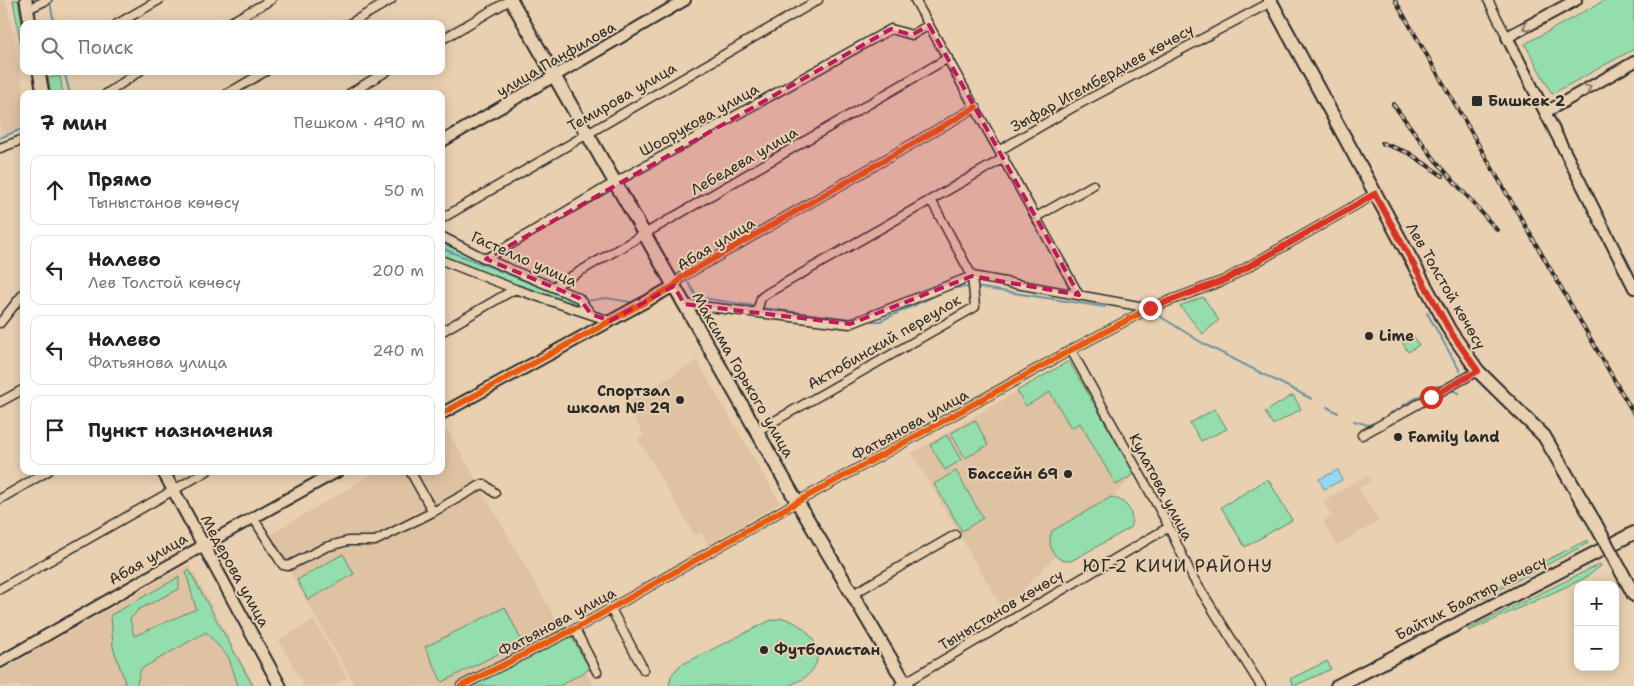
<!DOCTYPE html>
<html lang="ru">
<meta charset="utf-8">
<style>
body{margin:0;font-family:"Shantell Sans",sans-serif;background:#f2f2f2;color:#222}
.controls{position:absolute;right:15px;bottom:15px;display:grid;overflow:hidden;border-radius:10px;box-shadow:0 2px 12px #0003}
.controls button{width:45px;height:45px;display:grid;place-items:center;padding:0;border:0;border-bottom:1px solid #e0e0e0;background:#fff;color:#222;font:25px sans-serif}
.stop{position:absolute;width:15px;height:15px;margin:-11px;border:4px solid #d93025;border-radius:50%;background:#fff}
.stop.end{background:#d93025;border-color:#fff;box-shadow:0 1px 5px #0008}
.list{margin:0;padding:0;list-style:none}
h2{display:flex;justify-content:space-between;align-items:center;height:65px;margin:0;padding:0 20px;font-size:21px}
h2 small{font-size:16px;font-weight:400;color:#767676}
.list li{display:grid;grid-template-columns:32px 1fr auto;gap:15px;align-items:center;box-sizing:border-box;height:70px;margin:0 10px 10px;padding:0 10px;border:1px solid #e0e0e0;border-radius:10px}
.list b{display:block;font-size:19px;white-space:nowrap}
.list p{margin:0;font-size:16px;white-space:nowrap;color:#767676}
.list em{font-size:16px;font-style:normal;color:#767676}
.icon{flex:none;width:28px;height:28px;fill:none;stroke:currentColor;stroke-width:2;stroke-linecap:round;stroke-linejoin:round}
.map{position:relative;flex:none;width:1634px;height:686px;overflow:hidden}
.search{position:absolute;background:#fff;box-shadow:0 2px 12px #0003;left:20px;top:20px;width:425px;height:55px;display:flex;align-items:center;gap:12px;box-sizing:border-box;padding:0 18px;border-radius:10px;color:#767676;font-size:19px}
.panel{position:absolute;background:#fff;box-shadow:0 2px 12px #0003;left:20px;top:90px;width:425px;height:385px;border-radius:10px}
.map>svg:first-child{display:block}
.built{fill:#dec2a2}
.green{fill:#94ddac;stroke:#60846c}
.water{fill:#93d9f5;stroke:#6993a4}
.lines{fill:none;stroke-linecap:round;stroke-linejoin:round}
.stream{stroke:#6993a4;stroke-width:2}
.minor-casing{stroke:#2b2b2b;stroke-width:11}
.tertiary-casing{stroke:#2b2b2b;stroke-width:14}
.secondary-casing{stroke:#2b2b2b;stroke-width:15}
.primary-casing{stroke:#2b2b2b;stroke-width:16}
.minor{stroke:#e8d0b0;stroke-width:8}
.tertiary{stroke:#e8d0b0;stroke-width:10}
.secondary{stroke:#e8d0b0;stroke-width:11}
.primary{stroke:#e8d0b0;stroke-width:12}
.rail-casing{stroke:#2b2b2b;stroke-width:4}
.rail{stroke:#e8d0b0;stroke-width:2;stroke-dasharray:5.5;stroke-linecap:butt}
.primary-bridge-casing{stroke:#2b2b2b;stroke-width:16;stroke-linecap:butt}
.primary-bridge{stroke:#e8d0b0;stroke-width:12}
.cycleway-casing{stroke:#e8d0b0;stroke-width:9}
.cycleway{stroke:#e8590c;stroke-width:6}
.oneway{stroke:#8a7e6e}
.route{stroke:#d93025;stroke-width:6}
.marked{fill:#c2185b;fill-opacity:0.2;stroke:#c2185b;stroke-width:4;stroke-dasharray:10 6;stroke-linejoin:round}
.poi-dot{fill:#2b2b2b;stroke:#e8d0b0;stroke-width:2}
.labels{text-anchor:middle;stroke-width:4;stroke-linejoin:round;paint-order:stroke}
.street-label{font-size:15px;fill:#2b2b2b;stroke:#e8d0b0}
.poi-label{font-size:15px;font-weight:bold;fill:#2b2b2b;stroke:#e8d0b0;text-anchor:start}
.quarter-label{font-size:18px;letter-spacing:1px;fill:#2b2b2b;stroke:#e8d0b0}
</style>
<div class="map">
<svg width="1634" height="686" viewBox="0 0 1634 686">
<rect width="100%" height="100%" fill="#e8d0b0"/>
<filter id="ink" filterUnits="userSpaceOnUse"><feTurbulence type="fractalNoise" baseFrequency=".02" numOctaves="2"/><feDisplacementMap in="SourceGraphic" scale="10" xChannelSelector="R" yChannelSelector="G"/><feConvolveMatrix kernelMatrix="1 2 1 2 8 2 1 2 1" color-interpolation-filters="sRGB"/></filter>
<g filter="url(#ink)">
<path class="built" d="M 0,0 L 6,0 L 24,94 L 24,127 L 0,137 Z
M 697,361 L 780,503 L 708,545 L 701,533 L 695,536 L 638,439 L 644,435 L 625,403 Z
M 1069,361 L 1135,474 L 1003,610 L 912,453 Z
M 448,431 L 594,686 L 350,686 L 354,684 L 269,535 L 378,471 L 441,471 L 441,435 Z
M 1367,475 L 1371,481 L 1359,488 L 1379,521 L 1337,545 L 1323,521 L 1332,516 L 1323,501 Z
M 189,564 L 255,686 L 0,686 L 0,671 Z
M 314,620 L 347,678 L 333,686 L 304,686 L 279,640 Z"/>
<path class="green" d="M 13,0 L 18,0 L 24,36 L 21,46 Z
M 1605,0 L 1634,0 L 1634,49 L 1552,94 L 1525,44 Z
M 60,76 L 63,94 L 51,94 L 48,78 Z
M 441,243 L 586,299 L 582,310 L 441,257 Z
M 1203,297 L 1219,320 L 1203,334 L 1180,306 Z
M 1412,334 L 1419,345 L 1408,352 L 1401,340 Z
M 1069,361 L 1135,474 L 1116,485 L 1080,423 L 1071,428 L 1050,392 L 1026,406 L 1017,391 Z
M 1293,395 L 1301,409 L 1273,425 L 1265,412 Z
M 1215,409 L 1227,429 L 1201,441 L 1190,423 Z
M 975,420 L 988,445 L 965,458 L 951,433 Z
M 947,435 L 961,460 L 945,470 L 930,445 Z
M 956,471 L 983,518 L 962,531 L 934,484 Z
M 1268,479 L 1292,520 L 1245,547 L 1221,507 Z
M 1111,497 C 1126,500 1136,513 1130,528 L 1071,561 C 1054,563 1046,545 1052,531 Z
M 1587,540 L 1588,543 L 1459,611 L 1458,610 L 1535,566 Z
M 343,554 L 354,574 L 308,600 L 297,580 Z
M 1600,564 L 1601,566 L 1585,578 L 1469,631 L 1468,629 Z
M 189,570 L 253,686 L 238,686 L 229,658 L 206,632 L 141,669 L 136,686 L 123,686 L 125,682 L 113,647 L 111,615 L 179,577 L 179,589 L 138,610 L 130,619 L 134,636 L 196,609 L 186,572 Z
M 505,607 L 522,642 L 442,682 L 425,647 Z
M 782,618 C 804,622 830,649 811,672 C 805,679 796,682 788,686 L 669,686 L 671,676 L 679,666 L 769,621 Z
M 566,627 L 590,669 L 559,686 L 469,686 L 467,683 Z
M 1327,661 L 1331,669 L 1294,686 L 1290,679 Z"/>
<path class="water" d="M 1338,470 L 1342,480 L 1324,489 L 1319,479 Z"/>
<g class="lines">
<path class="stream" d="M 50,2 L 54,24
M 64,71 L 70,94
M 0,138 L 24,128
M 441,248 L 572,299
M 686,279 L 697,297 L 754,306
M 975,287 L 1105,307
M 952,288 L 970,287
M 587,301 L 606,298 L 630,302
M 762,308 L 852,319
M 1427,313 L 1460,371
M 1158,315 L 1204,344 L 1312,399
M 866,321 L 880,321 L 945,291
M 1452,390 L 1459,393
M 1402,406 L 1437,386 L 1440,386
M 1327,407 L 1338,413
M 1391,413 L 1393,412
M 1354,421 L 1368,425 L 1375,423"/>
<defs>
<path id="minor" d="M 915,0 L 1079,295
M 1488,0 L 1507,37
M 28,9 L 47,0
M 117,24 L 159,0
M 227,24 L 271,0
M 349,24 L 391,0
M 441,40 L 510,0
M 106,94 L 140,71
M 227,94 L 266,71
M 349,94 L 387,71
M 0,148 L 24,139
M 1000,150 L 1070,109 L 1271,2
M 1036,217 L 1093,185
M 441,219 L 818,0
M 441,236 L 486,259 L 579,298 L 591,314
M 486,259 L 607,187 L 891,29 L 912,35 L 929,25
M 441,260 L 515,289 L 610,321
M 674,286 L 682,277 L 976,107
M 553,287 L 948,58
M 684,304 L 850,324 L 972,276 L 1150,308
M 757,312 L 761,298 L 766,294 L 1004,158
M 0,323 L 24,293
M 441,332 L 515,289
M 1071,350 L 1166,521 L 1193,578 L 1261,686
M 0,402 L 24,389
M 757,431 L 975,307 L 972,276 L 931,200
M 1362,435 L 1478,371
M 0,499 L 48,471
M 433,512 L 481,485 L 484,484 L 495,493
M 254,519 L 279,559 L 283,565 L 288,566 L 326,547 L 348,541 L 375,541 L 433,512 L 410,471
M 0,589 L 207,471
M 853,594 L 955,535
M 611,609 L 644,670
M 575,629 L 597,672
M 461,686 L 575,629 L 797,502 L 1071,350 L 1150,308 L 1225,280 L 1375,194
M 899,686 L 1169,527"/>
<path id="tertiary" d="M 1576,0 L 1507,37 L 1634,288
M 1546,112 L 1634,62
M 441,142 L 685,0
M 441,414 L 674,286
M 0,662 L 204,545 L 338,471"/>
<path id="secondary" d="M 26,0 L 30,24
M 39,71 L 43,94
M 163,471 L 280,686"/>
<path id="primary" d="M 511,0 L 792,493 L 907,686
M 1270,0 L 1450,331 L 1478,371 L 1544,436 L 1595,523
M 1620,569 L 1634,595
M 1337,686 L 1634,533"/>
</defs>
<use href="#minor" class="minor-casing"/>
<use href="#tertiary" class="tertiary-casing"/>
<use href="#secondary" class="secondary-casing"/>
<use href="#primary" class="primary-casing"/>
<use href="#minor" class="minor"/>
<use href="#tertiary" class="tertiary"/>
<use href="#secondary" class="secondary"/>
<use href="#primary" class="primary"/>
<defs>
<path id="rail" d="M 1395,0 L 1634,414
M 1393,104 L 1436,161 L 1497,230
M 1382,143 L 1409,153 L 1443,176"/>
</defs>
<use href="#rail" class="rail-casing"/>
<use href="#rail" class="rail"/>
<defs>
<path id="primary-bridge" d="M 1595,523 L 1620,569"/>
</defs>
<use href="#primary-bridge" class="primary-bridge-casing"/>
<use href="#primary-bridge" class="primary-bridge"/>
<defs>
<path id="cycleway" d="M 441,414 L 674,286 L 682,277 L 976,107
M 461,686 L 575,629 L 797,502 L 1071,350 L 1150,308 L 1225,280 L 1375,194"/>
</defs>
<use href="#cycleway" class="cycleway-casing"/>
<use href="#cycleway" class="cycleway"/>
</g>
<defs><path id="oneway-chevron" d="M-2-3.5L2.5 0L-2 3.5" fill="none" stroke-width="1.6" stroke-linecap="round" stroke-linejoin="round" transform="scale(1.25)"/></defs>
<g class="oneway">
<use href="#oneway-chevron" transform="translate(1526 27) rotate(152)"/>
<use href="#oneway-chevron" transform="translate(1588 88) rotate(-29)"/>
</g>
</g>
<g class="lines" filter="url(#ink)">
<path class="route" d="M 1150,308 L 1225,280 L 1375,194 L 1450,331 L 1478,371 L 1431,397"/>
</g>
<path class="marked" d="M 929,25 L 1079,295 L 972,276 L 850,324 L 684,304 L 674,286 L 610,321 L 591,314 L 579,298 L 486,259 L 891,29 L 912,35 Z"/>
<g class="poi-dot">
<rect x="1471" y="95" width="12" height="12" rx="2.5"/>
<circle cx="1369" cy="336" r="5"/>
<circle cx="680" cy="400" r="5"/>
<circle cx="1398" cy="437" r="5"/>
<circle cx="1068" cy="474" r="5"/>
<circle cx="764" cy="650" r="5"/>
</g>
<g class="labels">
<g class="street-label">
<text transform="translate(556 59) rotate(-30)" y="5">улица Панфилова</text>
<text transform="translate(1102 78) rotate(-29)" y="5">Зыфар Игембердиев көчөсү</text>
<text transform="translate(622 97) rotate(-30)" y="5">Темирова улица</text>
<text transform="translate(699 120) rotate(-29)" y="5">Шоорукова улица</text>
<text transform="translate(744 161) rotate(-30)" y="5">Лебедева улица</text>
<text transform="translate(716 244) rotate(-31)" y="5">Абая улица</text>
<text transform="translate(524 259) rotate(24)" y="5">Гастелло улица</text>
<text transform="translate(1446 286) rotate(60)" y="5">Лев Толстой көчөсү</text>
<text transform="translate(884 342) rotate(-30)" y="5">Актюбинский переулок</text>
<text transform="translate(743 375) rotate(60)" y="5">Максима Горького улица</text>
<text transform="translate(910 425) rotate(-29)" y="5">Фатьянова улица</text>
<text transform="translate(1161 487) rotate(62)" y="5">Кулатова улица</text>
<text transform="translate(148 559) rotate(-30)" y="5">Абая улица</text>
<text transform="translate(235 571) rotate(61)" y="5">Медерова улица</text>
<text transform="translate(1471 598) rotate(-27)" y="5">Байтик Баатыр көчөсү</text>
<text transform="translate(1001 610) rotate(-31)" y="5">Тыныстанов көчөсү</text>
<text transform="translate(557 622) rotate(-28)" y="5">Фатьянова улица</text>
</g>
<g class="poi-label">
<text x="1488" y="106">Бишкек 2</text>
<text x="1379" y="341">Lime</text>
<text x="670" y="396" text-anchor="end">Спортзал<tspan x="670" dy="17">школы № 29</tspan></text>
<text x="1408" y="442">Family land</text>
<text x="1058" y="479" text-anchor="end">Бассейн 69</text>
<text x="774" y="655">Футболистан</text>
</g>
<g class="quarter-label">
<text x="1178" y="572">ЮГ-2 КИЧИ РАЙОНУ</text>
</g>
</g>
</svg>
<div class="controls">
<button>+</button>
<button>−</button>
</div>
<div class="stop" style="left:1431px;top:397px"></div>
<div class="stop end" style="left:1150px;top:308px"></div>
<div class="search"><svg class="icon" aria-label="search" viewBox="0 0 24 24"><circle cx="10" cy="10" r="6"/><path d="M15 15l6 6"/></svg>Поиск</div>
<section class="panel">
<h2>7 мин<small>Пешком · 490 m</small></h2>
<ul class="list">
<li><svg class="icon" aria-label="ahead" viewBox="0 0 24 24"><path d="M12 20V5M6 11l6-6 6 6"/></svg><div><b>Прямо</b><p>Тыныстанов көчөсү</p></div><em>50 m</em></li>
<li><svg class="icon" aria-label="left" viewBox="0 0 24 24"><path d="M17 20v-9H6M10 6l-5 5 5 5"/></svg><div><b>Налево</b><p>Лев Толстой көчөсү</p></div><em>200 m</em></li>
<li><svg class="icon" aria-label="left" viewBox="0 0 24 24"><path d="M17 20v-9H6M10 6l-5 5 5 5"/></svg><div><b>Налево</b><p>Фатьянова улица</p></div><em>240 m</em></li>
<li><svg class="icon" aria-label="arrive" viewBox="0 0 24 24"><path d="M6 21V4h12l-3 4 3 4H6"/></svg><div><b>Пункт назначения</b></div></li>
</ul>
</section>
</div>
